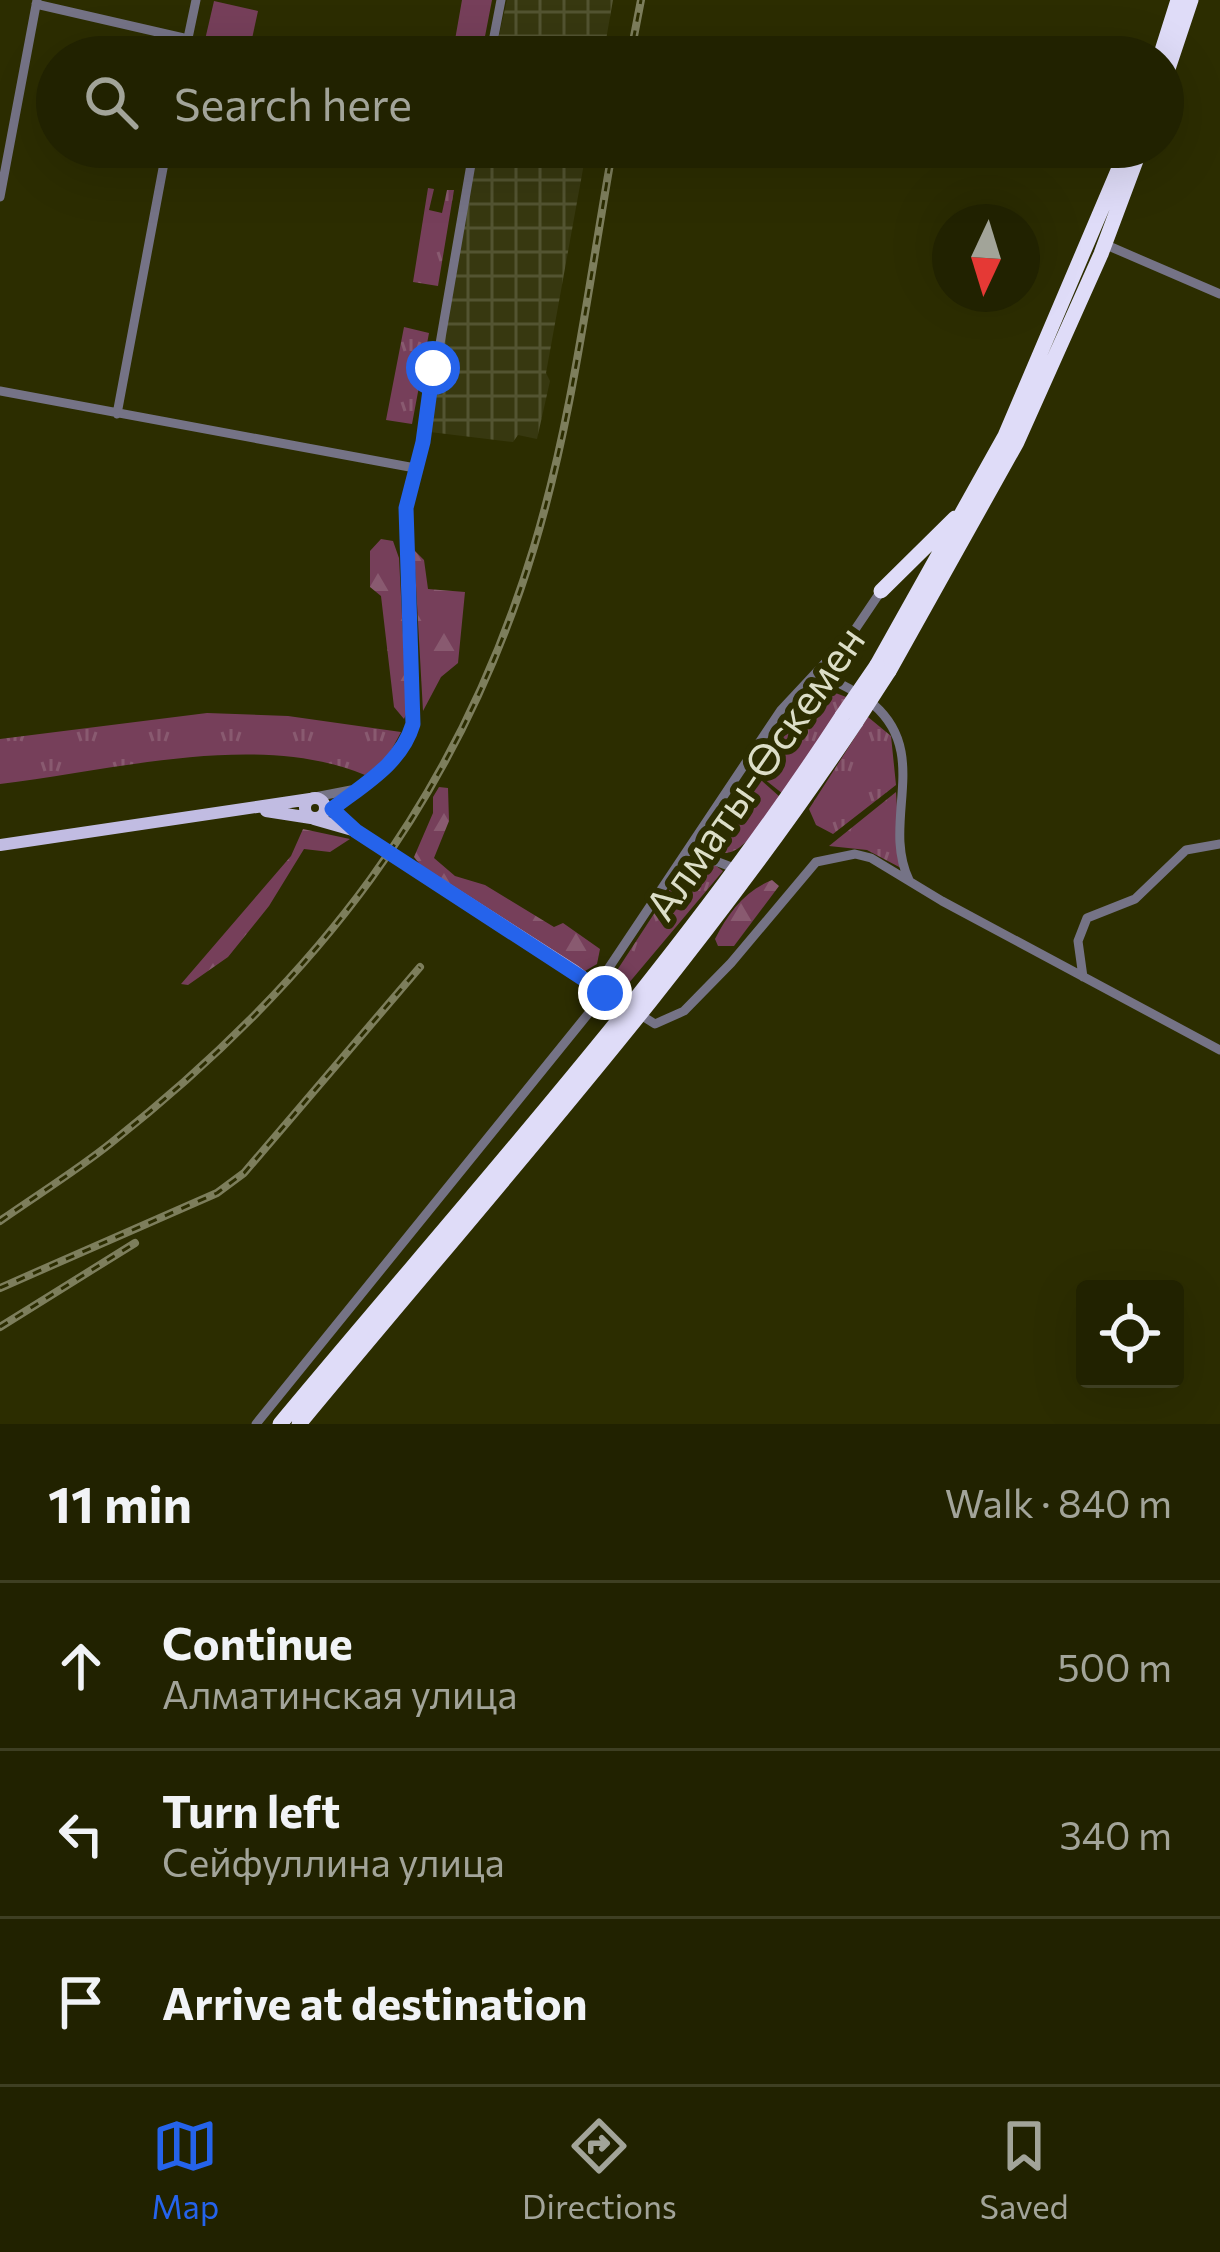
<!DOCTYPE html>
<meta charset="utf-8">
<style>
body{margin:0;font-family:Commissioner,sans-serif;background:#2d2f0f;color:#f1f3f6}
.controls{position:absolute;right:36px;bottom:36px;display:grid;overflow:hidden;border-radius:12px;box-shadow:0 12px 48px #0002}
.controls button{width:108px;height:108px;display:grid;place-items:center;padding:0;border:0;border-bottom:3px solid #3e3f22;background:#212200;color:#f1f3f6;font:60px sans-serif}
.compass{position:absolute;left:932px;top:204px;width:108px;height:108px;border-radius:50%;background:#212200;box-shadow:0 12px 48px #0002;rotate:184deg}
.stop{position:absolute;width:36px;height:36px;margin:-27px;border:9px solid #2563eb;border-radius:50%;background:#fff}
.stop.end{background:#2563eb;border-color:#fff;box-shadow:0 3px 12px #0008}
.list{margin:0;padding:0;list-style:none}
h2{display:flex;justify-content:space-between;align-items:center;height:156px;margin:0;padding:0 48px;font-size:51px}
h2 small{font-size:39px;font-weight:400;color:#a2a499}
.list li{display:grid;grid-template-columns:78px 1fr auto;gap:36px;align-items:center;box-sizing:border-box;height:168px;padding:0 48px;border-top:3px solid #3e3f22}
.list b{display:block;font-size:45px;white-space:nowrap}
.list p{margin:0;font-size:39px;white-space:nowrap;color:#a2a499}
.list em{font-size:39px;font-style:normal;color:#a2a499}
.icon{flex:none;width:66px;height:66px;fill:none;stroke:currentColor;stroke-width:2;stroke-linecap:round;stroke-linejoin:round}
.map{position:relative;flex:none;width:1220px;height:1424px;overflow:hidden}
.search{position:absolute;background:#212200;box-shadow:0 12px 48px #0002;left:36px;right:36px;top:36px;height:132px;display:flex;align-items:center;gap:30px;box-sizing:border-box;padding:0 42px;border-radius:66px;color:#a2a499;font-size:45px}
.sheet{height:660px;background:#212200}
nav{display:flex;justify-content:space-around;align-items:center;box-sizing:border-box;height:168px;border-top:3px solid #3e3f22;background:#212200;font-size:33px;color:#a2a499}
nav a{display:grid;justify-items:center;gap:6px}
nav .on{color:#2563eb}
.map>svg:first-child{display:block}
.industrial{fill:url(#industrial-grid)}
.grass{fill:url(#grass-tufts)}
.forest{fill:url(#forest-firs)}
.pitch{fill:#763f5a}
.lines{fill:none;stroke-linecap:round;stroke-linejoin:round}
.minor{stroke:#757386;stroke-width:9}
.major{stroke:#c1bce2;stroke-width:12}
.highway{stroke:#dfdcf8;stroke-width:15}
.rail-casing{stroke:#7d7e5c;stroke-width:8}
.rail{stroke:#2c2d00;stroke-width:3;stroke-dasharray:9;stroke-linecap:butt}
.highway-bridge{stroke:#dfdcf8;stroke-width:15}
.route{stroke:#2563eb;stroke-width:15}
.labels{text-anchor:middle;stroke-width:12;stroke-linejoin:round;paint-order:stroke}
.street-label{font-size:42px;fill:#dcdec7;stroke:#2c2d00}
</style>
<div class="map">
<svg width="1220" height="1424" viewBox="0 0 1220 1424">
<defs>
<pattern id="industrial-grid" width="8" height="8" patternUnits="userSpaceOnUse" patternTransform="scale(3)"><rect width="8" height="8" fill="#373810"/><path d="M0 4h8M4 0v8" fill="none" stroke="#535431"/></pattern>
<pattern id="grass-tufts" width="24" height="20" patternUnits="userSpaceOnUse" patternTransform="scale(3)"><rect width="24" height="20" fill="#763f5a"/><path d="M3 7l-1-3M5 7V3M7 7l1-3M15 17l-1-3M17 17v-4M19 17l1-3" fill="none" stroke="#895a70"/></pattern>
<pattern id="forest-firs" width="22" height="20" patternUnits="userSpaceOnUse" patternTransform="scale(3)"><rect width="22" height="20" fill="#763f5a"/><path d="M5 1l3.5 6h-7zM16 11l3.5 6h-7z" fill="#895a70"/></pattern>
</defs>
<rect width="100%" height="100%" fill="#2c2d00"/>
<path class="industrial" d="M 507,0 L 613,0 L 603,57 L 494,57 Z
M 475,147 L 587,147 L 546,373 L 550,381 L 537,439 L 518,435 L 513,442 L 430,432 Z"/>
<path class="grass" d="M 462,0 L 492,0 L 481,57 L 452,57 Z
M 428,188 L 434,189 L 429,210 L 442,213 L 447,190 L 454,190 L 438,286 L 413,282 Z
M 404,327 L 429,333 L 412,424 L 386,420 Z
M 822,688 L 849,698 L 783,794 L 753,770 L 802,696 Z
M 207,713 L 288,716 L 401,732 L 387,758 L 365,775 C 256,730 113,771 0,784 L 0,739 Z
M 868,717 L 891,736 L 896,785 L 833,834 L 816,825 L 809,809 Z
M 752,772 L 780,797 C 766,816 733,877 708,843 L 710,837 Z
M 896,792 L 901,868 L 867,850 L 829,846 Z
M 694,864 L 715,865 L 723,871 L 628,984 L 616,986 L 612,978 L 680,874 Z"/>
<path class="forest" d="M 381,539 L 393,541 L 399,558 L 407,712 L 404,719 L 394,707 L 381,596 L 370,587 L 370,551 Z
M 414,550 L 424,560 L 428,589 L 465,592 L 458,663 L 441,677 L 423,711 Z
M 439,787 L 448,788 L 449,821 L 434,858 L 455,876 L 485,885 L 554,927 L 563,923 L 600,949 L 597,964 L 585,971 L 573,966 L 426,872 L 414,857 L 433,813 L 433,797 Z
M 303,829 L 350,839 L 330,852 L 304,849 L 269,906 L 228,957 L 188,985 L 181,984 L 291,856 Z
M 772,880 L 779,886 L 734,946 L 718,946 L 715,939 C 728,913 745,891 772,880 Z"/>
<path class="pitch" d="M 214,1 L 258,11 L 248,57 L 201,57 Z"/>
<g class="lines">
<path class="minor" d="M 36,4 L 188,39
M 184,57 L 196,0
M 490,57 L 501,0
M 0,197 L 37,0
M 1104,244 L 1220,294
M 0,391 L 415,468
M 117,414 L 167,147
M 813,676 L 831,679 L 850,689
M 874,705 C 931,755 881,822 909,880
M 315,797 L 351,790
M 323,815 C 357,793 401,766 413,724 L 406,507 L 423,442 L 474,147
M 689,851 L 734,868
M 1083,977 L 1078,941 L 1087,918 L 1135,899 L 1186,850 L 1220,844
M 596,987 L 781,710 L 852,634 L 881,591
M 639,1014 L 655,1024 L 684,1011 L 731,963 L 816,862 L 855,854 L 871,858 L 942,901 L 1220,1050
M 256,1424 L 605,993"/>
<path class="major" d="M305 808a10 10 0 1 1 20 0a10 10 0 1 1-20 0Z
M 266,811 L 311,818
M 314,819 L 356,831 L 575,971 L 626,1009
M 0,845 L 310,799"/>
<path class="highway" d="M 1160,57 L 1178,0
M 1163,84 L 1191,0
M 881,591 L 955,518
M 877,665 L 1005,436 L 1128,147
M 889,671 L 1017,442 L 1101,254 L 1141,147
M 280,1424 C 472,1193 678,968 842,716
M 299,1424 C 489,1194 690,971 856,722"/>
<defs>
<path id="rail" d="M 630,57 L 641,0
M 0,1221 C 37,1195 76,1171 111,1143 C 316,981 458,799 534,547 C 573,417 589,280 613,147
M 0,1288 L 217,1193 L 244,1173 L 420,967
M 0,1327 L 135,1243"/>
</defs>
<use href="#rail" class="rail-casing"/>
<use href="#rail" class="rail"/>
<path class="highway-bridge" d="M 842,716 L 877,665
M 856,722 L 889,671"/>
</g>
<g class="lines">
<path class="route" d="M 433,368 L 423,442 L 406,508 L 413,724 C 401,764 364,784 332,809 L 356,831 L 605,993"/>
</g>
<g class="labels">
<g class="street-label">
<text transform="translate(755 773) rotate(-55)" y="15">Алматы-Өскемен</text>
</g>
</g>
</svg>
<div class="controls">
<button><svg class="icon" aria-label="locate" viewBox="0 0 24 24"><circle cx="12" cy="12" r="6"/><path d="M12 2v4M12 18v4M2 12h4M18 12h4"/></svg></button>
</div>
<svg class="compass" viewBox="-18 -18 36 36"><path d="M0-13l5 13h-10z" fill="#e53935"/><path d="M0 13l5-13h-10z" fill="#a2a499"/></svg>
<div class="stop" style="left:433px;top:368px"></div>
<div class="stop end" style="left:605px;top:993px"></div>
<div class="search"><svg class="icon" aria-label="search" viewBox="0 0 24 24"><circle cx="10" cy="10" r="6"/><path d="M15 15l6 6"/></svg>Search here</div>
</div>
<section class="sheet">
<h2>11 min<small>Walk · 840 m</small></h2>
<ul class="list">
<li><svg class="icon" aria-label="ahead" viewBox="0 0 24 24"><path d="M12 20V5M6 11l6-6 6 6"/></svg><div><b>Continue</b><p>Алматинская улица</p></div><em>500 m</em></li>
<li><svg class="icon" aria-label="left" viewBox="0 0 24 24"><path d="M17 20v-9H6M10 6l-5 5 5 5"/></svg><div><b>Turn left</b><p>Сейфуллина улица</p></div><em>340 m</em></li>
<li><svg class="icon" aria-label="arrive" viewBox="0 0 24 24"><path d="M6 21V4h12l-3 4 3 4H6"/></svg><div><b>Arrive at destination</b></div></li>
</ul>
</section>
<nav>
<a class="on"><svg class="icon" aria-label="map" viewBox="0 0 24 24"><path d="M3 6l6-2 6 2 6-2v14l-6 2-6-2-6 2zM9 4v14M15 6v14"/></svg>Map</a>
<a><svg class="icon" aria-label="directions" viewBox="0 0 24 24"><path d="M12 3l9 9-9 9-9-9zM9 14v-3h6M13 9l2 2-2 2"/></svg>Directions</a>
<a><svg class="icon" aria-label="saved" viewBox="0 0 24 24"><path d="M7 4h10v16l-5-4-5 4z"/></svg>Saved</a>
</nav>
